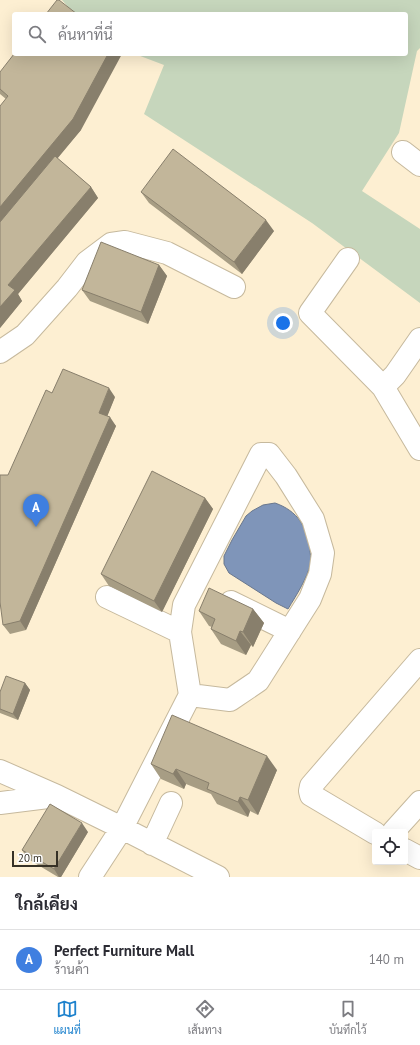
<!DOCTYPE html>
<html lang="th">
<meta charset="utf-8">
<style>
body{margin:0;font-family:"PT Sans",Sarabun,sans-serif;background:#f2f2f3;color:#2b2b33}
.controls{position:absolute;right:12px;bottom:12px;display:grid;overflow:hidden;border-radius:4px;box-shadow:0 4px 16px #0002}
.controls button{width:36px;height:36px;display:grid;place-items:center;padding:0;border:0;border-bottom:1px solid #e1e1e2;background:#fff;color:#2b2b33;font:20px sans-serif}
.scale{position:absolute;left:12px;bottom:10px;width:46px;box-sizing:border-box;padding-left:4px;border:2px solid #363126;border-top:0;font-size:11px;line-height:14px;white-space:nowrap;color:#363126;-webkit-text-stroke:3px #fefefe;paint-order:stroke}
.you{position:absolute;left:283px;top:323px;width:14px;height:14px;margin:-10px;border:3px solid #fff;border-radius:50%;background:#1a73e8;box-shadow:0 0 0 6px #1a73e833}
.badge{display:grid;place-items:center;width:26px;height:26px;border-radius:50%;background:#1e82cd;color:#fff;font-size:13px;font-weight:700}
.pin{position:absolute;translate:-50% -33px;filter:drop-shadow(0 1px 2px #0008)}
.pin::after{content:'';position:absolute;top:21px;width:14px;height:12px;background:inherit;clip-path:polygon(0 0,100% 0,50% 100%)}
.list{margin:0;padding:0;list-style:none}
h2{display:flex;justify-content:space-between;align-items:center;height:52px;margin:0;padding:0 16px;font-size:17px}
h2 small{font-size:13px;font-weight:400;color:#7c7c81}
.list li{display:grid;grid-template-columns:26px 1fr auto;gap:12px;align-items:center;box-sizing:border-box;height:60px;padding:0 16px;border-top:1px solid #e1e1e2}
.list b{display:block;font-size:15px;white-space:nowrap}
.list p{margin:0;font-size:13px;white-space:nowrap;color:#7c7c81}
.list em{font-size:13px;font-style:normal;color:#7c7c81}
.icon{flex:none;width:22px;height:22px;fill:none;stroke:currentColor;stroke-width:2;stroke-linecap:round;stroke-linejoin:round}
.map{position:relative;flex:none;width:420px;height:877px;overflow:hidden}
.search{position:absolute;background:#fff;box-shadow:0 4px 16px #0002;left:12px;right:12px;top:12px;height:44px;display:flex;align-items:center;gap:10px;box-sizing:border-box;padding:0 14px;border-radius:4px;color:#7c7c81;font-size:15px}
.sheet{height:112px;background:#fff}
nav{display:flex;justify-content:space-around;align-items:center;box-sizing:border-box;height:56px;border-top:1px solid #e1e1e2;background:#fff;font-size:11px;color:#7c7c81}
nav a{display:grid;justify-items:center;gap:2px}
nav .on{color:#1e82cd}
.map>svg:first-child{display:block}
.green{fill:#c6d6bc}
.water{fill:#7f95b9;stroke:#69778d}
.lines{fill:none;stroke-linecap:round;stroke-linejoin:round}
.minor-casing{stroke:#c6b99d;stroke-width:24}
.minor{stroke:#fff;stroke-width:22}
.wall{fill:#a79d84}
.shaded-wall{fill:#887f6c}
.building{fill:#c2b69a;stroke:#887f6c}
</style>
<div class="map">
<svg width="420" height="877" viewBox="0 0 420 877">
<rect width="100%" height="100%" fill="#fdefd2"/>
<path class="green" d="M 62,0 L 420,0 L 420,48 L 417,51 L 399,133 L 362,191 L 420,229 L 420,303 L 312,223 L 144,114 L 164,65 L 135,54 L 406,54 L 406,14 L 77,14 L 69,8 Z"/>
<path class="water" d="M 275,503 C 298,511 307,527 310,550 C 310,553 311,558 311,562 C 307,579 297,594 288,609 L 276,603 L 229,573 L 224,564 L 224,556 L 232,540 L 246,516 L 252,511 L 263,505 Z"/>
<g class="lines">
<defs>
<path id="minor" d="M 403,152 L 420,165
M 348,259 L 310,313 L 383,387 L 420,449
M 0,352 L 25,335 L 67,288 L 87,262 L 111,244 L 125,242 L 167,253 L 234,287
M 383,387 L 395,375 L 420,339
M 107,597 L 180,632
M 231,602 L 290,631
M 0,771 L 57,796 L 122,828 L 218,877
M 0,803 L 56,796
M 393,832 L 420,802
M 375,833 L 311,795 L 310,791 L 311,786 L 420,660
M 152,844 L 171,803
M 405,850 L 420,858
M 90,877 L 122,828 L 190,695 L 180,632 L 184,605 L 261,454 L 269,454 L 286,476 L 313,519 L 323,553 L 320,574 L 310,599 L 258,681 L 230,700 L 190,695"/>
</defs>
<use href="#minor" class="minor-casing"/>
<use href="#minor" class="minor"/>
</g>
<path class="wall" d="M 0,72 L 81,130 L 57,158 L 91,187 L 98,198 L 18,294 L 22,301 L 0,328 L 6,99 L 0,94 Z
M 141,192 L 274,231 L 242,274 L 149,203 Z
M 159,265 L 167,276 L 148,324 L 90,301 L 82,290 Z
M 115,397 L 107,416 L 116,426 L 26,630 L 10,634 L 3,625 L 8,475 Z
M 205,498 L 213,509 L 162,612 L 109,586 L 101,574 Z
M 253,609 L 264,623 L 253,647 L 251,645 L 246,655 L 221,644 L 211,629 L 212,627 L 209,626 L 199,611 Z
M 25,683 L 30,690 L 18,720 L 0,713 L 0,692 Z
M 151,764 L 277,770 L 258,815 L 250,811 L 248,817 L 217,804 L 211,794 L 186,784 L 184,789 L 161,779 Z
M 88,832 L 61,877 L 58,877 L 28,859 L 22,850 Z"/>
<path class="shaded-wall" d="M 108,54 L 122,54 L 81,130 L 0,228 L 0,207 Z
M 91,187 L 98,198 L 18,294 L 22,301 L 0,328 L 0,307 L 8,285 Z
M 266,220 L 274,231 L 242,274 L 234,262 Z
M 159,265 L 167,276 L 148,324 L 141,312 Z
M 109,388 L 115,397 L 105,422 L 99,413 Z
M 110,417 L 116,426 L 26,630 L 20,621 Z
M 205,498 L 213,509 L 162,612 L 154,601 Z
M 253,609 L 264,623 L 253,647 L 243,632 Z
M 240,631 L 251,645 L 246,655 L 236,641 Z
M 25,683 L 30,690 L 18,720 L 13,714 Z
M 267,756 L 277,770 L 258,815 L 248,800 Z
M 176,769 L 186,784 L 184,789 L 173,774 Z
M 240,797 L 250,811 L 248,817 L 238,802 Z
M 82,823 L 88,832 L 61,877 L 59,877 L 54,869 Z"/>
<path class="building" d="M 57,0 L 59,0 L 77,14 L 46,14 Z
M 14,54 L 108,54 L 73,119 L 0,207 L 0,106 L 8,96 L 0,89 L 0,72 Z
M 173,149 L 266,220 L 234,262 L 141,192 Z
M 55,156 L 91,187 L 8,285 L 15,290 L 0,307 L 0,222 Z
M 101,242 L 159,265 L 141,312 L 82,290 Z
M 63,369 L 109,388 L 99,413 L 110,417 L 20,621 L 3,625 L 0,602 L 0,475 L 8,475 L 46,390 L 52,393 Z
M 152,471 L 205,498 L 154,601 L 101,574 Z
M 209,588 L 253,609 L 243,632 L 240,631 L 236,641 L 211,629 L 215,619 L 199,611 Z
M 6,676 L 25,683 L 13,714 L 0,709 L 0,692 Z
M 172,715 L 267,756 L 248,800 L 240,797 L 238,802 L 207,789 L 209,783 L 176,769 L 173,774 L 151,764 Z
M 50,804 L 82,823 L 54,869 L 22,850 Z"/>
</svg>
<div class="controls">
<button><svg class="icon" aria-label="locate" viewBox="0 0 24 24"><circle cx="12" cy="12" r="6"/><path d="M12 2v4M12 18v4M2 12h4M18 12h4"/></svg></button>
</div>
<div class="scale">20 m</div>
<div class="you"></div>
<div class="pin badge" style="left:36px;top:527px;background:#3f7fe0">A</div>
<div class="search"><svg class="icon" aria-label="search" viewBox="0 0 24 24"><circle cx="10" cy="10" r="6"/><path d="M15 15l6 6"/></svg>ค้นหาที่นี่</div>
</div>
<section class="sheet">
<h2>ใกล้เคียง<small></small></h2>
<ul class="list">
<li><span class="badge" style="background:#3f7fe0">A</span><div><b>Perfect Furniture Mall</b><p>ร้านค้า</p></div><em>140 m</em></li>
</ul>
</section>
<nav>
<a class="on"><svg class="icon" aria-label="map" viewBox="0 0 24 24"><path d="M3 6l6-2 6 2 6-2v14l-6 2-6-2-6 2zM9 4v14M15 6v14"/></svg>แผนที่</a>
<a><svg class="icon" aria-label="directions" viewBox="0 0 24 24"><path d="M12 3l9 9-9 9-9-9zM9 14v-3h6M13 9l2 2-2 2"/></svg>เส้นทาง</a>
<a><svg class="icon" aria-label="saved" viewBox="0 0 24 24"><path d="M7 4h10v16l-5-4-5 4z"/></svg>บันทึกไว้</a>
</nav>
